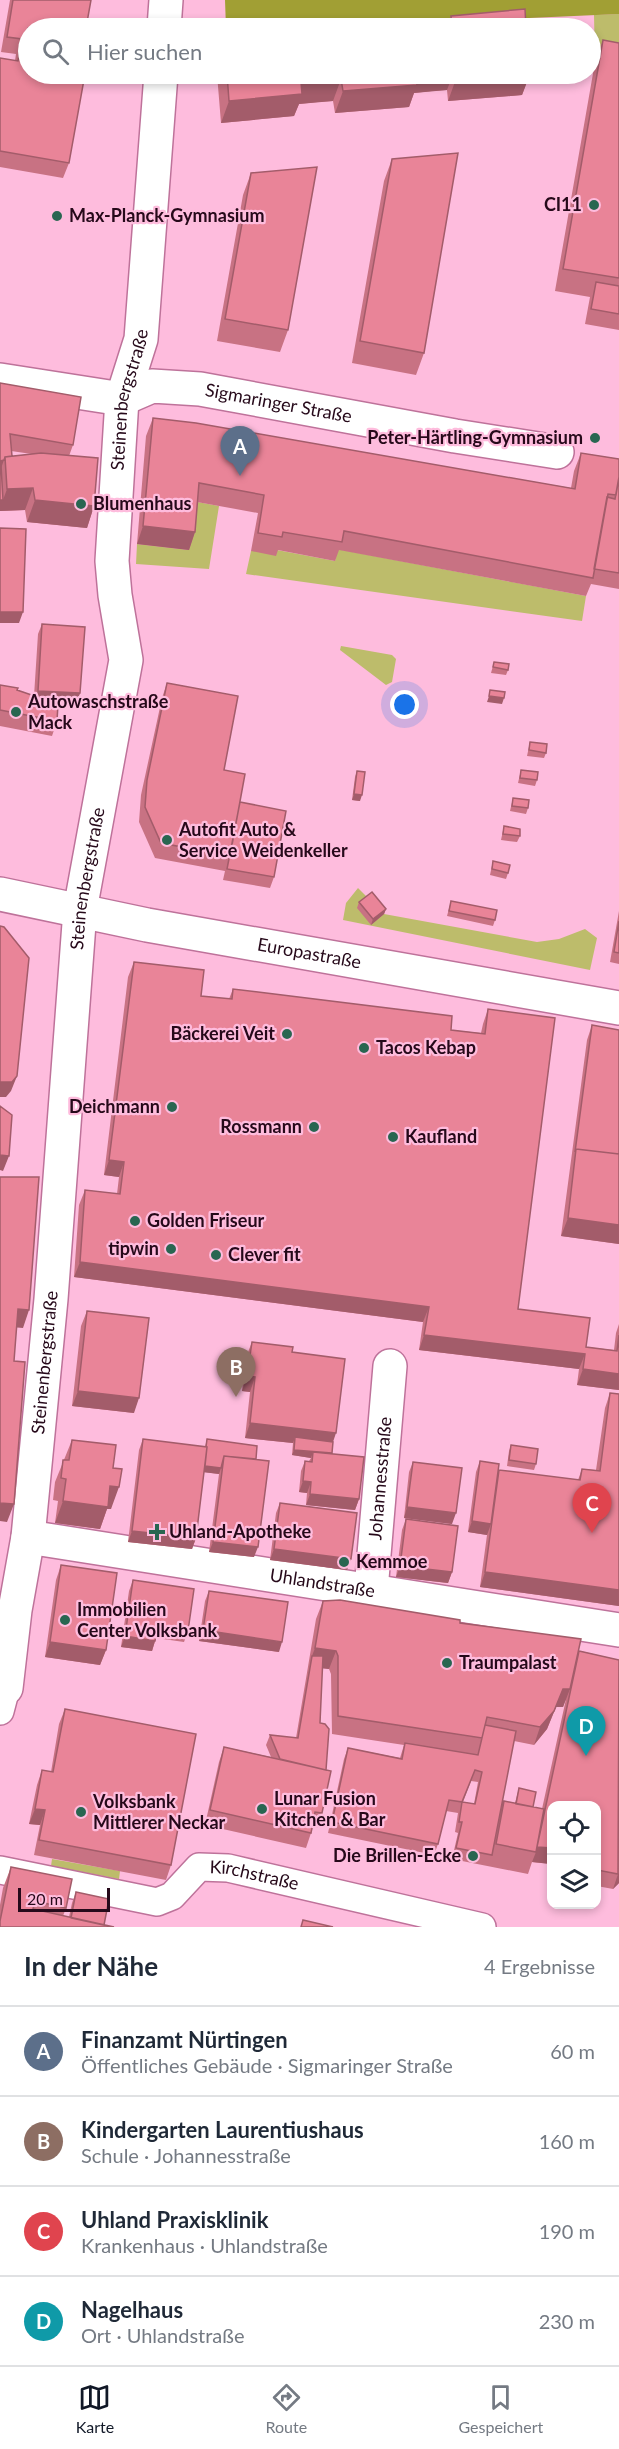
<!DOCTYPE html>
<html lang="de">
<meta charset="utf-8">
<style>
body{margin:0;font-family:Lato,sans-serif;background:#f2f2f3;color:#1f2937}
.controls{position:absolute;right:18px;bottom:18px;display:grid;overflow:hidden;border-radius:12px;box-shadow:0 3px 9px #0003}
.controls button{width:54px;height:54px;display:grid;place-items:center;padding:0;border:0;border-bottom:2px solid #e0e1e3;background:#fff;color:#1f2937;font:30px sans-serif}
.scale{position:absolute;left:18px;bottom:15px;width:92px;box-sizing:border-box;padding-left:6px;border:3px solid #26091a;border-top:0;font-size:16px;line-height:21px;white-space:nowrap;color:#26091a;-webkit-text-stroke:4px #febcdd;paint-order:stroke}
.you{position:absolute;left:405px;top:705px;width:21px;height:21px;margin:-15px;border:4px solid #fff;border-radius:50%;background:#1a73e8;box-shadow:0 0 0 9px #1a73e833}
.badge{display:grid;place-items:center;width:39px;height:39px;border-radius:50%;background:#111827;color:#fff;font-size:20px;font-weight:700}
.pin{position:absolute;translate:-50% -50px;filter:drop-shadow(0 2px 3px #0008)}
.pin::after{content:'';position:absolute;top:32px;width:21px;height:18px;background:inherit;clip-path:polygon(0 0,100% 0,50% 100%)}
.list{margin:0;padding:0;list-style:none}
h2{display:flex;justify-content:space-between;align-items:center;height:78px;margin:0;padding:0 24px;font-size:26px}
h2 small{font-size:20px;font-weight:400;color:#747a83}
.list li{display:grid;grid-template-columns:39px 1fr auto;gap:18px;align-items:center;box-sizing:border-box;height:90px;padding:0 24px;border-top:2px solid #e0e1e3}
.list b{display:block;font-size:22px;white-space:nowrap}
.list p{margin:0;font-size:20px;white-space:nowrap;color:#747a83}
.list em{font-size:20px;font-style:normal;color:#747a83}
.icon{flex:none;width:33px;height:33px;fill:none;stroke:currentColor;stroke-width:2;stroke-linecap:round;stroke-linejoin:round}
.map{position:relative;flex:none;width:619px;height:1927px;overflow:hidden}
.search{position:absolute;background:#fff;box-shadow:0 3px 9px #0003;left:18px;right:18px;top:18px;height:66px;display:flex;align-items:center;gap:15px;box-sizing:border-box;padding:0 21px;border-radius:33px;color:#747a83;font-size:22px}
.sheet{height:438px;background:#fff}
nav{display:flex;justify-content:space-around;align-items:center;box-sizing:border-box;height:84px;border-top:2px solid #e0e1e3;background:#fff;font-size:16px;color:#747a83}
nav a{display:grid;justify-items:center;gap:3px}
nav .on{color:#111827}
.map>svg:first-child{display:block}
.green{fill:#bdbc6b}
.forest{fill:#a19f34}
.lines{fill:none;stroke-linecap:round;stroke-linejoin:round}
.pedestrian-casing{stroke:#be729a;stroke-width:30}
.minor-casing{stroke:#be729a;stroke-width:36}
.tertiary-casing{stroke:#be729a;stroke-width:36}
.pedestrian{stroke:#fff;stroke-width:27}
.minor{stroke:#fff;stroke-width:33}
.tertiary{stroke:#fff;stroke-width:33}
.wall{fill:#c87283;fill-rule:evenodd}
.shaded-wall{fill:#a35c6a}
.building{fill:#e98498;stroke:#a35c6a;stroke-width:1.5;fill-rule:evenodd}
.poi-dot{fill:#296651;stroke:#febcdd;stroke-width:2}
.labels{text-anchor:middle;stroke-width:4.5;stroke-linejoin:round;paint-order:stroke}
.poi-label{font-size:18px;font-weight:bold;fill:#26091a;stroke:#febcdd;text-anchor:start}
.street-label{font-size:18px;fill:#26091a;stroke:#febcdd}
</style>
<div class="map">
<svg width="619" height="1927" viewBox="0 0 619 1927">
<rect width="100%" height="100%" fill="#febcdd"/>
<path class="green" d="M 619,14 L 619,66 L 595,62 L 594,15 Z
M 192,501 L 219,506 L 209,569 L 136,564 L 137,544 L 189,550 Z
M 337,549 L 586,596 L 582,621 L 246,574 L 251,551 L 277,550 L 335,561 Z
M 341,646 L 392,655 L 396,659 L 392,682 L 386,685 L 340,650 Z
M 358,888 L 384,914 L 537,942 L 559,939 L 585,929 L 597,938 L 590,970 L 343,920 L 346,903 Z
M 52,1859 L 120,1871 L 119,1879 L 51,1866 Z"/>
<path class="forest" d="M 225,0 L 619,0 L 619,14 L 529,18 L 415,28 L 226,28 Z"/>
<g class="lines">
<defs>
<g id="pedestrian">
<path d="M 0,1711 L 6,1688"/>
<path id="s1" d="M 0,1870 L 157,1902 L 172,1896 L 199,1867 L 228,1868 L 482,1927"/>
</g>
<g id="minor">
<path d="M 164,28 L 166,0"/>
<path id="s2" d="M 0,380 L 122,399 L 152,386 L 200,389 L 455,436 L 557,452"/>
<path id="s3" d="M 28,1537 L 619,1630"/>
<path id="s4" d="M 371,1590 L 390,1366"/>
<path id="s5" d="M 6,1688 L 15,1610 L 28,1537 L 51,1299 L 80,910 L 126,660 L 115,595 L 112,561 L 122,399 L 141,339 L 161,74"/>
</g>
<g id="tertiary">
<path id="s6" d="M 0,894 L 147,925 L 619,1008"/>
</g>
</defs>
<use href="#pedestrian" class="pedestrian-casing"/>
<use href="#minor" class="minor-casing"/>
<use href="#tertiary" class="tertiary-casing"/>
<use href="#pedestrian" class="pedestrian"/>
<use href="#minor" class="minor"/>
<use href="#tertiary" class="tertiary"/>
</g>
<path class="wall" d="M 10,0 L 91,0 L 28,28 L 69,163 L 63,178 L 0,167 L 0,58 L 15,61 L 16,54 L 1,52 Z
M 451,16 L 526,28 L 446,28 Z
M 603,40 L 619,43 L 619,330 L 585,324 L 590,297 L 555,291 L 595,62 Z
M 217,74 L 530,74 L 522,95 L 448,101 L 447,90 L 432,91 L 414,93 L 409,107 L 335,113 L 333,101 L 318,102 L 299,104 L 294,116 L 221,123 Z
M 392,159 L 424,353 L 416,375 L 352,363 L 384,181 Z
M 251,173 L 288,330 L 280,352 L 217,341 L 243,195 Z
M 0,383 L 73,445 L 69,456 L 94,506 L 87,528 L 27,522 L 25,510 L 0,511 ZM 11,451 L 32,454 L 12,456 Z
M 153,418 L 571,488 L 574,471 L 581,453 L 619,459 L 619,458 L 619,589 L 591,584 L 586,596 L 339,550 L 335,561 L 278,550 L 276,556 L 251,551 L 258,513 L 197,502 L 195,532 L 189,550 L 137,544 L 146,436 Z
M 42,624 L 80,693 L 76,704 L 56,703 L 57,721 L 52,736 L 0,726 L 0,685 L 34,696 L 38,634 Z
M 494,662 L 508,670 L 506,675 L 491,673 Z
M 167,683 L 224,770 L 240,802 L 274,877 L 270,888 L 223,880 L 225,871 L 155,858 L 139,822 L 141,795 L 162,698 Z
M 530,742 L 546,753 L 544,758 L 527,756 Z
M 521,770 L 537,780 L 535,786 L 518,783 Z
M 357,771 L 360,801 L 352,800 L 355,777 Z
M 513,798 L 528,808 L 526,814 L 510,811 Z
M 504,826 L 520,836 L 517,842 L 501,840 Z
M 493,861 L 508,873 L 506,879 L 490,875 Z
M 451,901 L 495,920 L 493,926 L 447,916 Z
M 359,902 L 386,909 L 384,914 L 371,925 L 357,908 Z
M 619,911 L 619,964 L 610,962 Z
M 134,962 L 201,996 L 229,999 L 233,989 L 451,1030 L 481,1033 L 483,1024 L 488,1009 L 518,1309 L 586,1347 L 614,1350 L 616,1333 L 619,1324 L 619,1390 L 577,1385 L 579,1369 L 419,1350 L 423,1322 L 74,1277 L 79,1205 L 85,1190 L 117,1194 L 119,1177 L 104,1175 L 128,977 Z
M 592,1025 L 619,1030 L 619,1244 L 561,1236 L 587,1040 Z
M 87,1311 L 134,1413 L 72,1406 L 81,1326 Z
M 252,1342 L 292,1352 L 333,1442 L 332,1453 L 359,1499 L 355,1510 L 306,1505 L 307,1493 L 299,1492 L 301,1471 L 305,1461 L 309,1461 L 311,1458 L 292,1455 L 293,1443 L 245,1438 L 250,1392 L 242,1391 L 246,1357 Z
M 610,1393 L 619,1394 L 619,1606 L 480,1587 L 487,1535 L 468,1532 L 476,1472 L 480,1461 L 497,1474 L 499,1470 L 578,1480 L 582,1469 L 596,1470 L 605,1408 Z
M 143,1439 L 205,1447 L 207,1439 L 256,1459 L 254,1557 L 209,1552 L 219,1474 L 204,1472 L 196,1538 L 192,1549 L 128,1542 L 139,1450 Z
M 72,1440 L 113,1468 L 111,1509 L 107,1509 L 100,1529 L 55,1523 L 58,1501 L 53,1500 L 55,1482 Z
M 511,1445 L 536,1464 L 534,1470 L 507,1466 L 509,1451 Z
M 413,1462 L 452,1524 L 404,1518 L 409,1472 Z
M 280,1503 L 347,1570 L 270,1560 L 276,1513 Z
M 406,1519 L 452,1572 L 448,1583 L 396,1577 L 402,1530 Z
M 61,1565 L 106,1650 L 100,1665 L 45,1657 L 56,1580 Z
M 133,1580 L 188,1631 L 184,1642 L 156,1638 L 152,1651 L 121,1647 L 129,1591 Z
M 209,1591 L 279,1652 L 199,1641 L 205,1601 Z
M 323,1601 L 460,1623 L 619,1660 L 619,1883 L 613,1889 L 597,1886 L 597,1806 L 552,1806 L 552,1878 L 549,1877 L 551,1864 L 532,1862 L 528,1874 L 452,1859 L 458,1833 L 455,1832 L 458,1813 L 446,1811 L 438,1844 L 434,1855 L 328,1833 L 344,1759 L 348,1748 L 400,1758 L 404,1745 L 332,1734 L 331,1674 L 329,1669 L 322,1668 L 320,1723 L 322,1813 L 317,1828 L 313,1827 L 306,1848 L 205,1825 L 219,1762 L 224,1747 L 271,1757 L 266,1745 L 270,1735 L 296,1738 L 316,1619 ZM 566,1699 L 542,1809 L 533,1807 L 519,1788 L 515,1803 L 504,1801 L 500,1812 L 514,1741 L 534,1745 L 547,1729 L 556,1707 L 563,1707 ZM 471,1781 L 478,1782 L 474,1804 L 463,1802 Z
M 65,1709 L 171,1865 L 166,1880 L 34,1855 L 40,1825 L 29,1824 L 37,1785 L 42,1770 L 51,1772 L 59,1724 Z
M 11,1867 L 66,1908 L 63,1916 L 69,1917 L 72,1903 L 76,1892 L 104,1925 L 0,1927 L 0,1905 L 3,1888 Z"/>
<path class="shaded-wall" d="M 414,74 L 453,74 L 447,90 L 414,93 L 409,107 L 335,113 L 343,91 Z
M 520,74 L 530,74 L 522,95 L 448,101 L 456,79 Z
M 341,79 L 333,101 L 299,104 L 294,116 L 221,123 L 229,101 L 301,82 Z
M 4,460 L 0,471 L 0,461 Z
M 33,488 L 25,510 L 0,511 L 0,500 L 3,500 L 7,489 Z
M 35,500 L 94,506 L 87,528 L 27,522 Z
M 143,526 L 195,532 L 189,550 L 137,544 Z
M 0,612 L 23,612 L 19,623 L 0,623 Z
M 38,691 L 80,693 L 76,704 L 34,702 Z
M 489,696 L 504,698 L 502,704 L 487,702 Z
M 354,794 L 362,795 L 360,801 L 352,800 Z
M 386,909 L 384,914 L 371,925 L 373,919 Z
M 17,1076 L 11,1091 L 6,1097 L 0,1097 L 0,1082 Z
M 0,1155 L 9,1156 L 3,1171 L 0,1170 Z
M 109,1160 L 124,1162 L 119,1177 L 104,1175 Z
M 568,1218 L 619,1225 L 619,1244 L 561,1236 Z
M 80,1262 L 429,1307 L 423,1322 L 74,1277 Z
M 18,1309 L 29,1310 L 23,1328 L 11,1327 Z
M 424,1335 L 585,1354 L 579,1369 L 419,1350 Z
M 583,1369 L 619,1374 L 619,1390 L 577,1385 Z
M 247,1376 L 255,1377 L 250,1392 L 242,1391 Z
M 78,1391 L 139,1398 L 134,1413 L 72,1406 Z
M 250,1423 L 336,1433 L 331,1448 L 295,1437 L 293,1443 L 245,1438 Z
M 294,1450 L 313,1452 L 311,1458 L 292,1455 Z
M 204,1466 L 221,1468 L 219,1474 L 202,1472 Z
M 303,1481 L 311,1482 L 307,1493 L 299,1492 Z
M 110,1486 L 119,1487 L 111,1509 L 107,1509 L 100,1529 L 55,1523 L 63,1501 Z
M 310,1494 L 359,1499 L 355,1510 L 306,1505 Z
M 0,1503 L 14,1504 L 7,1522 L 0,1521 Z
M 407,1507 L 456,1513 L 452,1524 L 404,1518 Z
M 472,1521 L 491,1524 L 487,1535 L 468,1532 Z
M 132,1531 L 196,1538 L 192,1549 L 128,1542 Z
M 213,1542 L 258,1547 L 254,1557 L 209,1552 Z
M 274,1549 L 351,1559 L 347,1570 L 270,1560 Z
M 400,1566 L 452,1572 L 448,1583 L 396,1577 Z
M 485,1572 L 619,1590 L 619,1606 L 480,1587 Z
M 203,1630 L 282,1642 L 279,1652 L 199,1641 Z
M 125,1636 L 155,1641 L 152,1651 L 121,1647 Z
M 50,1642 L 106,1650 L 100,1665 L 45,1657 Z
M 315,1648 L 336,1651 L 329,1669 L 310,1667 L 312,1656 Z
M 563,1689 L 570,1689 L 563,1707 L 556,1707 L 547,1729 L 534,1745 L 540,1727 Z
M 35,1809 L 45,1810 L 40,1825 L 29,1824 Z
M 536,1847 L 552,1848 L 551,1864 L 532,1862 L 536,1852 Z
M 619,1873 L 619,1883 L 613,1889 L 618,1874 Z"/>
<path class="building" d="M 13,0 L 91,0 L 86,28 L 28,28 L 28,74 L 85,74 L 69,163 L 0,151 L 0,58 L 18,61 L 22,39 L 7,37 Z
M 525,9 L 526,28 L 452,28 L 451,16 Z
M 411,19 L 412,28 L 338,28 L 337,26 Z
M 603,40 L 619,43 L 619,278 L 563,269 Z
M 227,74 L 415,74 L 417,85 L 343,91 L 341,79 L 326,80 L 301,82 L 302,94 L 229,101 Z
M 456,74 L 520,74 L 456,79 Z
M 458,153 L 424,353 L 360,341 L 392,159 Z
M 317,167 L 288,330 L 225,319 L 251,173 Z
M 596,282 L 619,286 L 619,314 L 591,309 Z
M 0,383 L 81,397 L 73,445 L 10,434 L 12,456 L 5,457 L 4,460 L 0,461 Z
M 153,418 L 196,423 L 575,489 L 581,453 L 619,459 L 619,477 L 616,495 L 608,494 L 593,578 L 344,531 L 342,542 L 283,532 L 282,537 L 258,533 L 264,495 L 199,483 L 195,532 L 143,526 Z
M 41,453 L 98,458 L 94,506 L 35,500 L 33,488 L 7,489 L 5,457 Z
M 0,465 L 1,465 L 3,500 L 0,500 Z
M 619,477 L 619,573 L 594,569 L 607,497 L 615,499 Z
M 0,528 L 26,529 L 23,612 L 0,612 Z
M 42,624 L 85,627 L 80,693 L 38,691 Z
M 494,662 L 509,664 L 508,670 L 493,667 Z
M 167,683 L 238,696 L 224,770 L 245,774 L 230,856 L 161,843 L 145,807 L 147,780 Z
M 0,685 L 18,688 L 17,690 L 58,704 L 57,721 L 0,710 Z
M 490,690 L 505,692 L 504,698 L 489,696 Z
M 530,742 L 547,744 L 546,753 L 529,750 Z
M 521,770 L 538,772 L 537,780 L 520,778 Z
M 357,771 L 365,772 L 362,795 L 354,794 Z
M 513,798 L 529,800 L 528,808 L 512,806 Z
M 240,802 L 286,811 L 274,877 L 227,869 Z
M 504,826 L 520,829 L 520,836 L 503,834 Z
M 493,861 L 510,865 L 508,873 L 492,869 Z
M 372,892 L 386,909 L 373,919 L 359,902 Z
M 451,901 L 497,910 L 495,920 L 449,911 Z
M 619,921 L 619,953 L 614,952 Z
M 0,926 L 4,927 L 29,958 L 17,1076 L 12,1082 L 0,1082 L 0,1091 Z
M 134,962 L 204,970 L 201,996 L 232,999 L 233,989 L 452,1016 L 451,1030 L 485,1034 L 488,1009 L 555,1018 L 518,1309 L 590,1318 L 586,1347 L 617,1351 L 619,1335 L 619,1374 L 583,1369 L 585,1354 L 424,1335 L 429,1307 L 80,1262 L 85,1190 L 120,1194 L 124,1162 L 109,1160 Z
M 592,1025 L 619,1030 L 619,1154 L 576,1149 L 575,1152 Z
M 0,1106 L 12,1115 L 9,1156 L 0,1155 Z
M 576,1149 L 619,1154 L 619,1225 L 568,1218 Z
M 0,1177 L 39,1177 L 29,1310 L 18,1309 L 14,1361 L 25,1362 L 14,1504 L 0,1503 Z
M 87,1311 L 149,1318 L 139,1398 L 78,1391 Z
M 252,1342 L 293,1347 L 292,1352 L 345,1359 L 336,1433 L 250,1423 L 255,1377 L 247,1376 Z
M 610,1393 L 619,1394 L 619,1590 L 485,1572 L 499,1470 L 580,1480 L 582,1469 L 600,1471 Z
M 295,1437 L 333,1442 L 332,1453 L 294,1450 Z
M 143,1439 L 207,1447 L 196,1538 L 132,1531 Z
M 207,1439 L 257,1446 L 256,1459 L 224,1456 L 221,1468 L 205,1466 L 207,1447 L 206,1447 Z
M 72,1440 L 116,1445 L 113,1468 L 122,1469 L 119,1487 L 110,1486 L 108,1507 L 63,1501 L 66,1479 L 61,1478 L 63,1460 L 69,1460 Z
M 511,1445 L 538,1449 L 536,1464 L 509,1460 Z
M 313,1452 L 364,1457 L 359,1499 L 310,1494 L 311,1482 L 303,1481 L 305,1461 L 312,1462 Z
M 224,1456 L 269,1461 L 258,1547 L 213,1542 Z
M 480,1461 L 499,1464 L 491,1524 L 472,1521 Z
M 413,1462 L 462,1468 L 456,1513 L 407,1507 Z
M 280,1503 L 357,1513 L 351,1559 L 274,1549 Z
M 406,1519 L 458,1526 L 452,1572 L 400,1566 Z
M 61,1565 L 117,1573 L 106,1650 L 50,1642 Z
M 133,1580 L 194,1589 L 188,1631 L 157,1626 L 155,1641 L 125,1636 Z
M 209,1591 L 288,1602 L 282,1642 L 203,1630 Z
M 340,1600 L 460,1620 L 460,1623 L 581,1639 L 570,1689 L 563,1689 L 554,1711 L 540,1727 L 487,1717 L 482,1738 L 338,1716 L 338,1656 L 336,1651 L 315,1648 L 323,1601 Z
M 579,1651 L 619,1660 L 618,1874 L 597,1870 L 597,1806 L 552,1806 L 552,1848 L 537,1847 Z
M 312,1656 L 323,1656 L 320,1723 L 325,1724 L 329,1729 L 326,1770 L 280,1759 L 270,1735 L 298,1738 Z
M 65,1709 L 196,1734 L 171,1865 L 39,1840 L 45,1810 L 35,1809 L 42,1770 L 53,1772 Z
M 485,1725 L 516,1731 L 492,1855 L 456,1848 L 462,1822 L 459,1822 L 462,1802 L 449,1800 L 438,1844 L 332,1822 L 348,1748 L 402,1759 L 405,1743 L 478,1755 ZM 475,1770 L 482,1772 L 475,1804 L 462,1802 Z
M 224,1747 L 331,1771 L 322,1813 L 315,1812 L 311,1833 L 210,1810 Z
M 519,1788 L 536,1792 L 533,1807 L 516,1804 Z
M 504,1801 L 544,1809 L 536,1852 L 496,1844 Z
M 11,1867 L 72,1879 L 66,1908 L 35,1901 L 33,1909 L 114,1927 L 0,1927 L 0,1921 Z
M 76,1892 L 109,1899 L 104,1925 L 71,1918 Z
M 303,1920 L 333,1927 L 301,1927 Z"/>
<g class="poi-dot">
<circle cx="594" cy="205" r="6"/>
<circle cx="57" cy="216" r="6"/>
<circle cx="595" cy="438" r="6"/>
<circle cx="81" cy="504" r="6"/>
<circle cx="16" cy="712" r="6"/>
<circle cx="167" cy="840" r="6"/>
<circle cx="287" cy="1034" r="6"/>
<circle cx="364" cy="1048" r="6"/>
<circle cx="172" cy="1107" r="6"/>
<circle cx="314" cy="1127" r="6"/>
<circle cx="393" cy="1137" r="6"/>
<circle cx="135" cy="1221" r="6"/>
<circle cx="171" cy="1249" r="6"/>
<circle cx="216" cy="1255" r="6"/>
<path d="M154 1523h6v6h6v6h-6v6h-6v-6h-6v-6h6z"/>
<circle cx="344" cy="1562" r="6"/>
<circle cx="65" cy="1620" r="6"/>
<circle cx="447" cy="1663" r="6"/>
<circle cx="262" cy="1809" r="6"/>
<circle cx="81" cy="1812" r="6"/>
<circle cx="473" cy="1856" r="6"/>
</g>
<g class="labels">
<g class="poi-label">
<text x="582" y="211" text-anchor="end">CI11</text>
<text x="69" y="222">Max-Planck-Gymnasium</text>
<text x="583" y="444" text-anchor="end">Peter-Härtling-Gymnasium</text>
<text x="93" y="510">Blumenhaus</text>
<text x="28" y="708">Autowaschstraße<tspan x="28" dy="21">Mack</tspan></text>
<text x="179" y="836">Autofit Auto &amp;<tspan x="179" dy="21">Service Weidenkeller</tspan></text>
<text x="275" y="1040" text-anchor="end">Bäckerei Veit</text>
<text x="376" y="1054">Tacos Kebap</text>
<text x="160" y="1113" text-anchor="end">Deichmann</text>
<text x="302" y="1133" text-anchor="end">Rossmann</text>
<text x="405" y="1143">Kaufland</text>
<text x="147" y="1227">Golden Friseur</text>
<text x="159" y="1255" text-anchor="end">tipwin</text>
<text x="228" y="1261">Clever fit</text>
<text x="169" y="1538">Uhland-Apotheke</text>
<text x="356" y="1568">Kemmoe</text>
<text x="77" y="1616">Immobilien<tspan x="77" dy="21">Center Volksbank</tspan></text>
<text x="459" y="1669">Traumpalast</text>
<text x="274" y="1805">Lunar Fusion<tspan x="274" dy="21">Kitchen &amp; Bar</tspan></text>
<text x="93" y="1808">Volksbank<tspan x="93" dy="21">Mittlerer Neckar</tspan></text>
<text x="461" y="1862" text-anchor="end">Die Brillen-Ecke</text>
</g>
<g class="street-label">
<text dy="6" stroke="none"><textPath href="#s5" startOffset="1299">Steinenbergstraße</textPath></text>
<text dy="6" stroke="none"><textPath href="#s2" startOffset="284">Sigmaringer Straße</textPath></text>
<text dy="6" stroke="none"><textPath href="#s5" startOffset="814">Steinenbergstraße</textPath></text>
<text dy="6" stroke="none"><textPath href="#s6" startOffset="315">Europastraße</textPath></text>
<text dy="6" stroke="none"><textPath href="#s5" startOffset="328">Steinenbergstraße</textPath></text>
<text dy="6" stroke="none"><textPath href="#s4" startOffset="112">Johannesstraße</textPath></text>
<text dy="6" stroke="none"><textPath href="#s3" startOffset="298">Uhlandstraße</textPath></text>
<text dy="6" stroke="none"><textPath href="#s1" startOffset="272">Kirchstraße</textPath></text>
</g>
</g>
</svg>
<div class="controls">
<button><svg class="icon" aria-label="locate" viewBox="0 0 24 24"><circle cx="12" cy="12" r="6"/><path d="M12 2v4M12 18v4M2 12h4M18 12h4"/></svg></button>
<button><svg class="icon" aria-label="layers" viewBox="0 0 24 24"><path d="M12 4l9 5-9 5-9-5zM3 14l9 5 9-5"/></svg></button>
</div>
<div class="scale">20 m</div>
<div class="you"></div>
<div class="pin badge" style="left:240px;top:476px;background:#5c6f8a">A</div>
<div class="pin badge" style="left:236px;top:1397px;background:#8d6e63">B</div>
<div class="pin badge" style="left:592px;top:1533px;background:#e0444e">C</div>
<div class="pin badge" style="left:586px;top:1756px;background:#0f9aa8">D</div>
<div class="search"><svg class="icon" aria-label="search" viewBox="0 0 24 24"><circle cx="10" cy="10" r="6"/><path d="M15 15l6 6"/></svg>Hier suchen</div>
</div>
<section class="sheet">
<h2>In der Nähe<small>4 Ergebnisse</small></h2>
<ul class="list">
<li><span class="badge" style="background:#5c6f8a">A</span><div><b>Finanzamt Nürtingen</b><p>Öffentliches Gebäude · Sigmaringer Straße</p></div><em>60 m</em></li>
<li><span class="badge" style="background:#8d6e63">B</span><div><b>Kindergarten Laurentiushaus</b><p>Schule · Johannesstraße</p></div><em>160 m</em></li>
<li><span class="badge" style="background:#e0444e">C</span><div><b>Uhland Praxisklinik</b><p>Krankenhaus · Uhlandstraße</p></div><em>190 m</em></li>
<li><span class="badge" style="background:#0f9aa8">D</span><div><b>Nagelhaus</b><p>Ort · Uhlandstraße</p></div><em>230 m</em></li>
</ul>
</section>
<nav>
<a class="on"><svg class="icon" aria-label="map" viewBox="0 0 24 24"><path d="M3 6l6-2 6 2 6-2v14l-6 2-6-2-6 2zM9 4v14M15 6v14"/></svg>Karte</a>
<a><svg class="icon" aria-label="directions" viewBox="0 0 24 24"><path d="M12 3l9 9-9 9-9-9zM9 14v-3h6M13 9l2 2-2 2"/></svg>Route</a>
<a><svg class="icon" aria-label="saved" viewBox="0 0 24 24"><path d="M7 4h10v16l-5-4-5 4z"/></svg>Gespeichert</a>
</nav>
